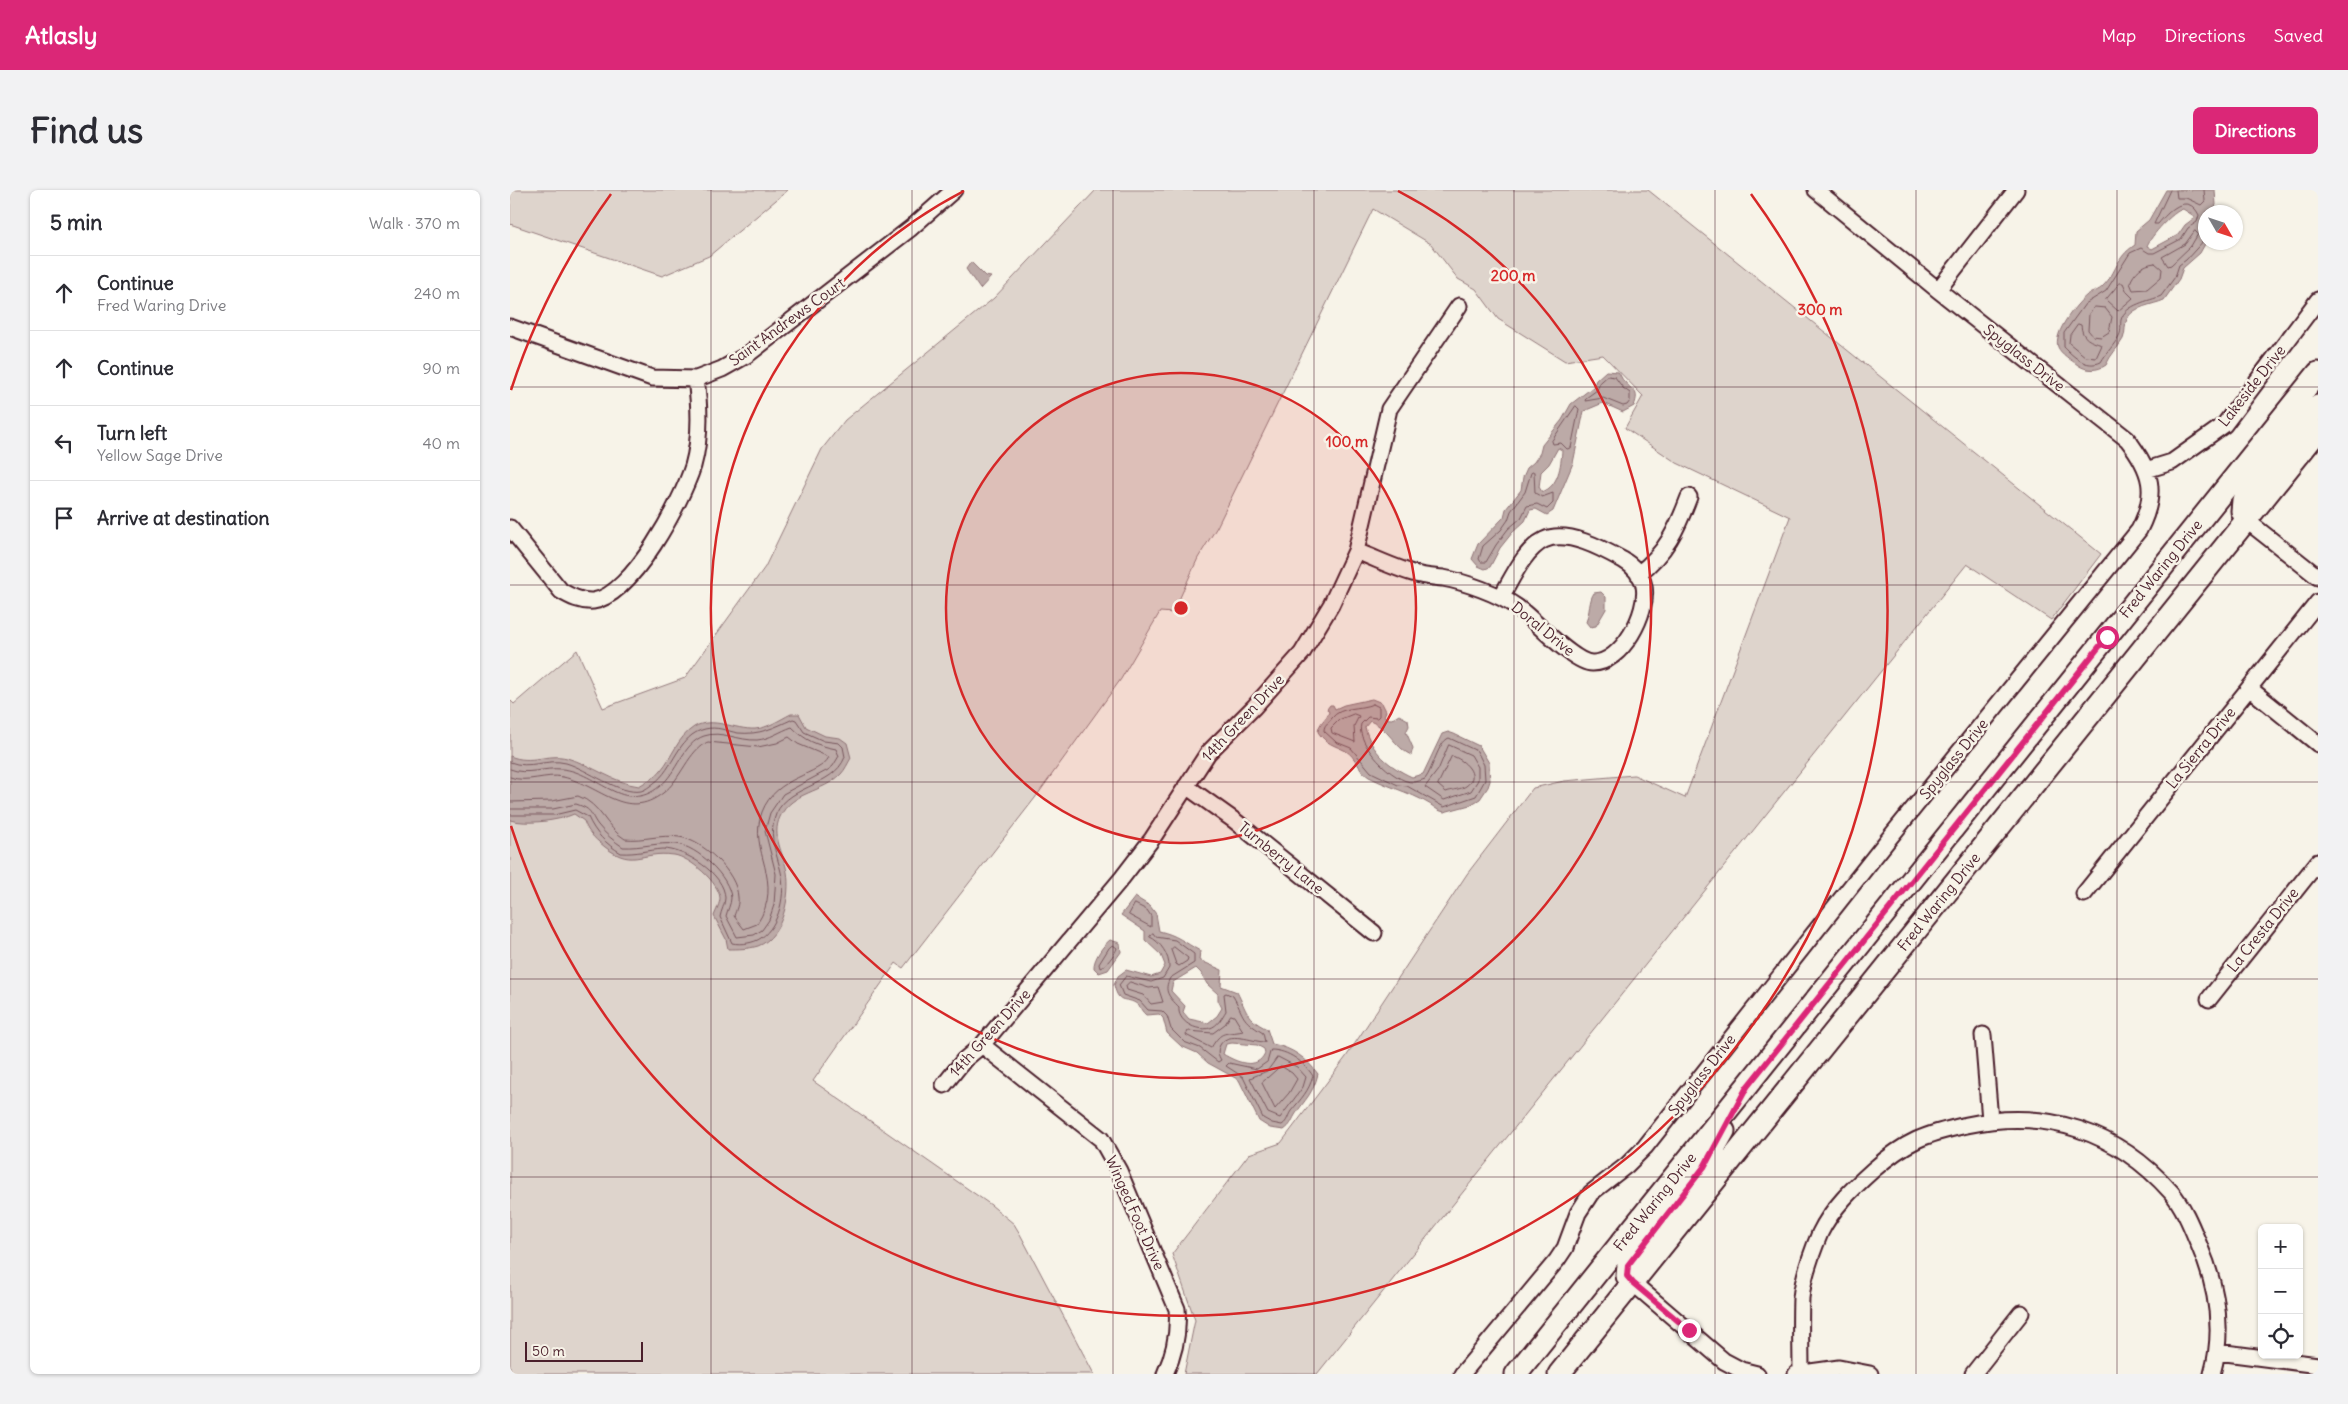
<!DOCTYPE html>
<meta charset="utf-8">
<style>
body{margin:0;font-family:Delius,sans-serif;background:#f2f2f3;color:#2b2b33}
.controls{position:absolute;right:15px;bottom:15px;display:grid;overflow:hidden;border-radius:8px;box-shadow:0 1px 4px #0004}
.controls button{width:45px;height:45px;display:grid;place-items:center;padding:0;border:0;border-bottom:1px solid #e1e1e2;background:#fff;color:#2b2b33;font:25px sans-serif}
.compass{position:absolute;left:1688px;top:15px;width:45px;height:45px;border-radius:50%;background:#fff;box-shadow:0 1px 4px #0004;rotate:129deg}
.scale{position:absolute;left:15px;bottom:12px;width:118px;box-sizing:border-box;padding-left:5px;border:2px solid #4a1f2b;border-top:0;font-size:14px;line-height:18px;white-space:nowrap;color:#4a1f2b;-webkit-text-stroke:4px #f7f3e8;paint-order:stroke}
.stop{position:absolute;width:15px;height:15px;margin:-11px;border:4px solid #db2777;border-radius:50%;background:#fff}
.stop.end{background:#db2777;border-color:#fff;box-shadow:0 1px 5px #0008}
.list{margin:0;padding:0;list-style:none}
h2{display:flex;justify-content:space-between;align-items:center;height:65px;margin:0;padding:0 20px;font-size:21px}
h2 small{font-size:16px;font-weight:400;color:#7c7c81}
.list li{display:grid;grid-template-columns:32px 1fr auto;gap:15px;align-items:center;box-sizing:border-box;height:75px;padding:0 20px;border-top:1px solid #e1e1e2}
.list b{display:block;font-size:19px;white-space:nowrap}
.list p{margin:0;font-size:16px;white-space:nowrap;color:#7c7c81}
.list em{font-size:16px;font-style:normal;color:#7c7c81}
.icon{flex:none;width:28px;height:28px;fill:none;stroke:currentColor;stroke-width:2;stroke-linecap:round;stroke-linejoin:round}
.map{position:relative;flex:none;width:1808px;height:1184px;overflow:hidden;border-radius:8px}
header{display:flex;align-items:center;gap:30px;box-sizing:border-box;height:70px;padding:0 25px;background:#db2777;color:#fff}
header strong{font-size:24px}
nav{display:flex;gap:28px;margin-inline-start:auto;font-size:18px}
.intro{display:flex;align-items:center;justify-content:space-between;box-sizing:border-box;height:120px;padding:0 30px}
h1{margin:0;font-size:35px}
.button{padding:12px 22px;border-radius:8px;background:#db2777;color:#fff;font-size:18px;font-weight:700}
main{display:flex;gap:30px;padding:0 30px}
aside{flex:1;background:#fff;border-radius:8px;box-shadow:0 1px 4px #0004}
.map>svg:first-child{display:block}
.green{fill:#ded4cc;stroke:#947a7c}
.water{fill:#bcaaa7;stroke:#8e7275;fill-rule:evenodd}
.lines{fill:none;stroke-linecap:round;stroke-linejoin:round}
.shore{stroke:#78575d;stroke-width:1}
.minor-casing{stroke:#4a1f2b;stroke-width:19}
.secondary-casing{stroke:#4a1f2b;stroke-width:25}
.minor{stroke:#f7f3e8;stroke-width:15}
.secondary{stroke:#f7f3e8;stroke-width:21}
.route{stroke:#db2777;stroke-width:6}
.grid{fill:none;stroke:#4a1f2b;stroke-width:1;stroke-opacity:0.55}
.ring{fill:none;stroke:#d62828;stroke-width:2.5}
.labels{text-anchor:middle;stroke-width:5;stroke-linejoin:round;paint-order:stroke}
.street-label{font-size:15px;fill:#4a1f2b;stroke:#f7f3e8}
.centre{fill:#d62828;stroke:#f7f3e8;stroke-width:2.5}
.ring-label{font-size:15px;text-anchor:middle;font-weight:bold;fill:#d62828;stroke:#f7f3e8;stroke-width:5;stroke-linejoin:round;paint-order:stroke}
</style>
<header>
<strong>Atlasly</strong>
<nav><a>Map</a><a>Directions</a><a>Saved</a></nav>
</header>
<div class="intro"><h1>Find us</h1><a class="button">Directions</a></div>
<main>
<aside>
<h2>5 min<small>Walk · 370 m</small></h2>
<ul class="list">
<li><svg class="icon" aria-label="ahead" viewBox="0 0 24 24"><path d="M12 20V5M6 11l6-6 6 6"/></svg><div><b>Continue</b><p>Fred Waring Drive</p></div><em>240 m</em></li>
<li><svg class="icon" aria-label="ahead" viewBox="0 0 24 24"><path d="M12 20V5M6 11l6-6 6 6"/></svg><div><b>Continue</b></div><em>90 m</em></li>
<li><svg class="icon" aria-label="left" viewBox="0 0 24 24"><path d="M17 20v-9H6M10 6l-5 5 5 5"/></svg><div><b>Turn left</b><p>Yellow Sage Drive</p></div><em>40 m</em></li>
<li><svg class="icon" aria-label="arrive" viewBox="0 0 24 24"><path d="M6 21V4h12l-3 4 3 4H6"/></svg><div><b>Arrive at destination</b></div></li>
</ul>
</aside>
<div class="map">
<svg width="1808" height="1184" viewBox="0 0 1808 1184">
<rect width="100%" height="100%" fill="#f7f3e8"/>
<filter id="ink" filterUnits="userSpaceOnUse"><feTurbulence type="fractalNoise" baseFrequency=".02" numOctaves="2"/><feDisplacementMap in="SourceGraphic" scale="10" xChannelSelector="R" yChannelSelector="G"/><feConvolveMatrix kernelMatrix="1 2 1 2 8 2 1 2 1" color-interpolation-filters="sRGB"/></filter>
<g filter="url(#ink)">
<path class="green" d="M 0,0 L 278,0 L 199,66 L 152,86 L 0,34 Z
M 586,0 L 1138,0 L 1591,364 L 1541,430 L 1457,374 L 807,1184 L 674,1184 L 685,1130 L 662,1064 L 739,964 L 771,953 L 836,867 L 957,684 L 1023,598 L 1054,591 L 1124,585 L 1175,608 L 1280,327 L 1167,273 L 1115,238 L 1133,206 L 1093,165 L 1055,171 L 988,129 L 966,99 L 948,89 L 921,54 L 863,19 L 707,337 L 688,368 L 663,423 L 650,422 L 611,489 L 525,608 L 393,778 L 386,773 L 303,891 L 481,1015 L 504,1034 L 510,1044 L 584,1184 L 0,1184 L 0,510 L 4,514 L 67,460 L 93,518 L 175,488 L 255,377 L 312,259 L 335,230 L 484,108 Z"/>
<path class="water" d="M 1656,0 L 1705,0 L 1706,15 L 1700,22 L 1696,22 L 1695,54 L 1690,63 L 1673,78 L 1669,89 L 1654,110 C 1643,115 1623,116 1617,129 C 1614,135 1616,142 1613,149 C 1608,158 1600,165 1596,175 C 1588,181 1576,181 1568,175 C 1561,170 1551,164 1548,157 C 1543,143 1566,114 1577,105 C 1582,102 1589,101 1593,96 C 1608,81 1605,68 1625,55 L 1626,41 L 1639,30 ZM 1673,19 L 1684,26 L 1683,29 L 1675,35 L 1668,45 L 1642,59 L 1637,56 C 1640,47 1663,21 1673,19 Z
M 461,72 L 475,86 L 481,87 L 470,99 L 456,79 Z
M 1096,181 L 1108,182 C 1111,185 1111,189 1115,192 C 1123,202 1130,200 1124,216 L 1113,222 L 1093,213 L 1074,221 L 1063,273 L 1043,321 L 1037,325 L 1026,319 L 1020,320 L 1015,331 L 1002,343 L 990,358 L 980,377 L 975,379 L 968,376 L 962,369 L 968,354 L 994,327 L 996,319 L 1011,300 L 1013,287 L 1017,278 L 1024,272 L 1030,263 L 1032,255 L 1052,230 L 1061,214 L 1083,197 L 1086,190 ZM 1048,258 L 1052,260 C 1051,275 1049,296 1032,302 L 1029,297 L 1031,282 L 1039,274 Z
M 1091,402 L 1096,407 L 1096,419 L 1086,436 L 1080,437 L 1076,432 C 1080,422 1079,410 1084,403 Z
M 862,509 L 872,513 L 876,521 L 874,526 C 880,531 883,529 889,525 L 898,530 L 899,536 L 896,542 L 903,558 L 901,565 C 884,557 879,538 860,531 L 855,537 C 861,562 880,577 902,587 L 913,584 L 932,544 L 938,542 L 944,544 L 969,556 L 979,573 L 980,591 L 978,597 L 970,609 L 960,615 L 934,622 L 928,620 C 908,604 882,599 859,587 C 849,581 846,567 836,561 C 824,555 816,554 808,542 C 809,532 816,530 819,522 L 817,519 L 820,515 L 823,515 L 825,519 L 834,515 Z
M 281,524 L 289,524 L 296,537 L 315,546 L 330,548 L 337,553 L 341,568 C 338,573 335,580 331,584 C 313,603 282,601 270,627 C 261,646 274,664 277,682 C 281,705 273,747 248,756 C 238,759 228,759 218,759 L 216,749 L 204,726 C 206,721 210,713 210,708 C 209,692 179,667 164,665 C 129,660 123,682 89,652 C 82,646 77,640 74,631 L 64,624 C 49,631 15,635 0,630 L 0,566 C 21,575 38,563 57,568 C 82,575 104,593 129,596 C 137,591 146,587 151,580 C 163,566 167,548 184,537 C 203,526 225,540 245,539 C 258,538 269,530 281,524 Z
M 625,707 L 640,716 L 646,724 L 649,741 C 667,745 674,752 690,761 L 689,770 L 712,780 L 711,796 L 727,802 C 737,821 735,828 757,839 L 762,854 C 783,858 796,868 808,884 C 803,904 795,909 785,925 C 781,932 781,935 774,940 L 760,938 L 749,931 L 729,890 L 698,873 L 687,863 L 671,856 L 657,843 L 653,828 L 649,824 L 636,825 C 632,822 631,818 628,815 C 616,805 609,817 604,795 L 608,786 L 616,780 L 641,787 L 650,784 L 655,775 L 651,765 L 635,750 L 635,741 L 611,725 ZM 686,778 L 691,783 L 697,794 L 708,804 L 708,810 L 712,818 L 707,826 L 698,833 L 679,829 L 673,822 L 675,816 L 661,801 L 663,792 ZM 722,853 L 747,855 L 754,859 L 755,863 C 747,881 726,872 713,864 L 716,854 Z
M 600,750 L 610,753 L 611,762 L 598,780 L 589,783 L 584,778 C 583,770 593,755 600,750 Z"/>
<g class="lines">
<path class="shore" d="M 1660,0 L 1644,34 L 1648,34 C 1658,22 1677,1 1689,25 L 1687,32 L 1678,38 L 1671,49 L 1644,63 L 1639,63 L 1631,58 L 1620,63 L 1596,101 L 1575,114 L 1554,143 L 1554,157 C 1564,167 1576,179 1591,172 C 1596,163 1605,154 1609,146 C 1612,140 1610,135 1611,130 C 1615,114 1640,111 1651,106 L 1665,87 L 1669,75 L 1676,70 L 1696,48
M 1666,0 L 1667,8 L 1676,8 L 1691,15 L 1695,11 L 1694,0
M 1685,41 L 1688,44 L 1681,56 L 1661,75 L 1658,76 L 1652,67 L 1675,54 Z
M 1645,73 L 1652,79 L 1651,87 L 1637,99 L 1623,100 L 1620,93 C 1624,82 1633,74 1645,73 Z
M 1610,93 L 1613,93 L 1617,102 L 1623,108 L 1608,121 L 1596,110 Z
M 1585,117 L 1595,118 L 1602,127 L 1599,142 L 1591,147 L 1583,146 L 1578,140 L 1579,124 Z
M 1568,134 L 1571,135 C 1572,149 1580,151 1592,155 L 1586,168 L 1576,167 L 1559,153 L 1560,145 Z
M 1098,186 L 1105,187 L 1113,198 L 1120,203 L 1120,211 L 1117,215 L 1113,216 L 1093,208 L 1075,211 L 1076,208 L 1087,200 L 1090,193 Z
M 1066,216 L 1069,219 L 1061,258 L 1057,259 L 1051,253 L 1043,254 L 1042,251 Z
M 1024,282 L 1025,303 L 1032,307 L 1043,303 L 1043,313 L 1037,319 L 1027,314 L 1017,316 L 1011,328 L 998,339 L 986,355 L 976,372 L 971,372 L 969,369 L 973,356 L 991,340 L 998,330 L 1001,321 L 1015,302 L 1021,283 Z
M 863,514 L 869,517 L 869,526 L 867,528 L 858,527 L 851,534 C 845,553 884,593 903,592 C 907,592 912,590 915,589 C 923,579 928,552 939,548 L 967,561 L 974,575 L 975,590 L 966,606 L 934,617 L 897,596 L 888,595 L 861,582 L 841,558 L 826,552 L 814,541 C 814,534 818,534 822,528 C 831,516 849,520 863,514 Z
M 844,524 L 849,526 L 844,536 L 845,552 L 822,543 L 821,538 L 829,530 Z
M 939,555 L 961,565 L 968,577 L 968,590 L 961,601 L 934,610 L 915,597 L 928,580 Z
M 942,566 C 953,569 972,585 956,596 C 952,599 941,600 936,602 L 928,595 Z
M 0,572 C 20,580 37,568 56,573 C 77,579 110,605 131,601 C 135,600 140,596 144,593 C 164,579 168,545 195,539 C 207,536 217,541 228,543 C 250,545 263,538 283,529 L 286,530 L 294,542 L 314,551 L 329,553 L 333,557 L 335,567 C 323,599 273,594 264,630 C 259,649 267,664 271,682 C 276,702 270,735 251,748 C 244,753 231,755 222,753 L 210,727 C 211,721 215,714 215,708 C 215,684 175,659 153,659 C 139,660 126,664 111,663 C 96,654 85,643 78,627 L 65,620 L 44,625 L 0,625
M 0,579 C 17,586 34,577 52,579 C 88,582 114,626 150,596 C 167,583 173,553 194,546 C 211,540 229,551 247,550 C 260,549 270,541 282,537 C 296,551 306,555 326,559 L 329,566 L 323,576 L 318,580 L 273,604 L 260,623 L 255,641 L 266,684 L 264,715 L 259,730 L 252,740 L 244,745 L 227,747 L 216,726 C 217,721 221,714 221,708 C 220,687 187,656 166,654 C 148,652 131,658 113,657 C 104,651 95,644 88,635 C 79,623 84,620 66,614 L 43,619 L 0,619
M 0,587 C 17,594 36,583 53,587 C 90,595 116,632 153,603 C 171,590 179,559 198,552 L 248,557 L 267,553 L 279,547 L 288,554 L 319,567 C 310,586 266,585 252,622 C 237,662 276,690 247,734 L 234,739 L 224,726 C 226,720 229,714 228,707 C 227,683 193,650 169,647 C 151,644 133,651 115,649 C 95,637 91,614 68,606 L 42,611 L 0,612
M 625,714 L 637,720 L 641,726 L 641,737 L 619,725 Z
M 643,743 L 646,747 L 665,750 L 684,764 L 684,773 L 660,788 C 653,801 659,807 669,817 C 667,831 686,842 700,838 C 708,836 712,827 716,821 L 714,804 L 716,803 L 723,806 C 735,827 730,829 753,843 L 755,852 C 743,852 718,840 710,855 C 707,861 708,865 711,870 L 708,872 L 690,858 L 674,852 L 661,839 L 657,826 L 652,821 L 638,820 L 630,811 L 613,805 L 609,795 L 616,786 L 641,792 L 653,788 L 659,778 C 660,766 650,751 640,747 Z
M 603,755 L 607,758 C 605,764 596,776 590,778 L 589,774 L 599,758 Z
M 664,757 L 678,768 L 677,771 L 669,776 L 666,774 L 661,760 Z
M 620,792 L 639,798 L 648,797 L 653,812 L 641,814 L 633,805 L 617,800 L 616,796 Z
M 721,825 L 724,826 L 733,841 C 715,845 712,839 701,858 L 676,845 L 678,841 L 703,843 L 715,834 Z
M 761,860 C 778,860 794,872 803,886 C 799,901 791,909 781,921 C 777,927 778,931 772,935 L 762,933 L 753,928 L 733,887 L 716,876 L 719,873 L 747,879 L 757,872 Z
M 768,867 L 787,877 L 796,887 L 793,897 L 770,928 L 758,923 L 740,888 L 757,881 Z
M 771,876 L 782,883 L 787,889 L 779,903 L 765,919 L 752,893 Z"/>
<defs>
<path id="minor" d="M 1428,100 L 1506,0
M 0,137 L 142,188 L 186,189 L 212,179 L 237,165 L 401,38 L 444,0
M 1636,280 L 1662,272 L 1714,235 L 1808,110
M 1736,330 L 1808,387
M 0,338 L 51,401 C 61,407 71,412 83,411 C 122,406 172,311 183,276 C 191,248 190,218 186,189
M 846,361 C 867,369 888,380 910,385 C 918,387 926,387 933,388 C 955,392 989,404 1007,417 C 1024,429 1063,473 1082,473 C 1112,474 1139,421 1134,396 C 1132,385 1122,375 1113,370 C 1093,359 1057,339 1034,350 C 1014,360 1002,389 991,407
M 1128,384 C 1156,363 1167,339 1179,307
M 1739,498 L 1808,554
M 676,596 L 725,631 L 864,743
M 1574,704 L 1808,412
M 1699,809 L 1808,672
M 1473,845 L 1480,930
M 472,855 L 591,949 L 609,981 L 667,1119 C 669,1142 665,1162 655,1184
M 434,895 L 454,870 L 472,855 L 612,688 L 642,649 L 698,563 L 744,517 L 792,463 L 821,415 L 846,361 L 879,219 L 949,116
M 1123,1093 L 1214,1171 L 1231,1180 L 1247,1184
M 1708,1162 L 1808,1175
M 952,1184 L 1047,1070 L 1055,1058 L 1068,1023 L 1081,1003 L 1117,975 L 1135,957 L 1377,651 L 1629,340 C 1648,303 1642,281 1617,249 L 1428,100 L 1306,0
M 1286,1184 L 1329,1178 L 1360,1184
M 1291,1184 C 1291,1159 1290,1134 1291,1108 C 1293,1088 1302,1062 1310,1043 C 1322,1018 1343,998 1363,980 C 1396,951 1415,944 1457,935 C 1536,918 1607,941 1661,1002 C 1674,1017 1682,1038 1689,1055 C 1707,1096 1714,1141 1702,1184
M 1463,1184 L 1511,1123"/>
<path id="secondary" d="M 1736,330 L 1732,321 L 1733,310 L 1808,216
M 1123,1093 L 1117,1086 L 1118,1075 L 1194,977 L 1214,941
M 1006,1184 L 1808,183
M 1049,1184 L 1808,241"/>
</defs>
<use href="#minor" class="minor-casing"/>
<use href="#secondary" class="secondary-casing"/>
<use href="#minor" class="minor"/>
<use href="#secondary" class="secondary"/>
</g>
</g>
<g class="lines" filter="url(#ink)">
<path class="route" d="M 1179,1140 L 1123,1093 L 1117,1086 L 1118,1075 L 1194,977 L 1237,897 L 1597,447"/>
</g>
<path class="grid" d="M 201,0 L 201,1184M 402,0 L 402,1184M 603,0 L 603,1184M 804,0 L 804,1184M 1004,0 L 1004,1184M 1205,0 L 1205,1184M 1406,0 L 1406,1184M 1607,0 L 1607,1184M 0,197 L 1808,197M 0,395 L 1808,395M 0,592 L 1808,592M 0,789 L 1808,789M 0,987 L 1808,987"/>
<circle cx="671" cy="418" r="235" fill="#d62828" fill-opacity=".12"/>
<g class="ring">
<circle cx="671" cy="418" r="235"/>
<path d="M888 1A470 470 0 1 1 454 1"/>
<path d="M1 200A705 705 0 0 1 101 4M1241 4A705 705 0 1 1 1 636"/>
</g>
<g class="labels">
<g class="street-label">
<text transform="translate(277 132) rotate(-36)" y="5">Saint Andrews Court</text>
<text transform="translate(1514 168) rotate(38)" y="5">Spyglass Drive</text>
<text transform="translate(1742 196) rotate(-52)" y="5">Lakeside Drive</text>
<text transform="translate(1651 379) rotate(-51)" y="5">Fred Waring Drive</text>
<text transform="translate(1033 439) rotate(39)" y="5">Doral Drive</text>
<text transform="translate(733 528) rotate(-47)" y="5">14th Green Drive</text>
<text transform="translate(1691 558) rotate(-51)" y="5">La Sierra Drive</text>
<text transform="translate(1444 569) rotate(-51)" y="5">Spyglass Drive</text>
<text transform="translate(771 668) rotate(39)" y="5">Turnberry Lane</text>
<text transform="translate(1429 712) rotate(-51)" y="5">Fred Waring Drive</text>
<text transform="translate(1753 740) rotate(-51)" y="5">La Cresta Drive</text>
<text transform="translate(480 843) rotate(-48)" y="5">14th Green Drive</text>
<text transform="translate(1192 885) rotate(-52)" y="5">Spyglass Drive</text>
<text transform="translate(1145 1012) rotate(-51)" y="5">Fred Waring Drive</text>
<text transform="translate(625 1023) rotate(66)" y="5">Winged Foot Drive</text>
</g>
</g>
<circle cx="671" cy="418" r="8" class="centre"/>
<g class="ring-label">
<text x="1003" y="91">200 m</text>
<text x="1310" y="125">300 m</text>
<text x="837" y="257">100 m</text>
</g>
</svg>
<div class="controls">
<button>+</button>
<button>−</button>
<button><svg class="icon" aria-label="locate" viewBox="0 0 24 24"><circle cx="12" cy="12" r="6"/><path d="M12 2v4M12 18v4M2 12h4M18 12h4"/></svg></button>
</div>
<svg class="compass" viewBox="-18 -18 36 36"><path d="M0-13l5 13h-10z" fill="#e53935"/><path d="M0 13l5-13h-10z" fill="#7c7c81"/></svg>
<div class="scale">50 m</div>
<div class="stop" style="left:1597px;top:447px"></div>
<div class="stop end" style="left:1179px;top:1140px"></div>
</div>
</main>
